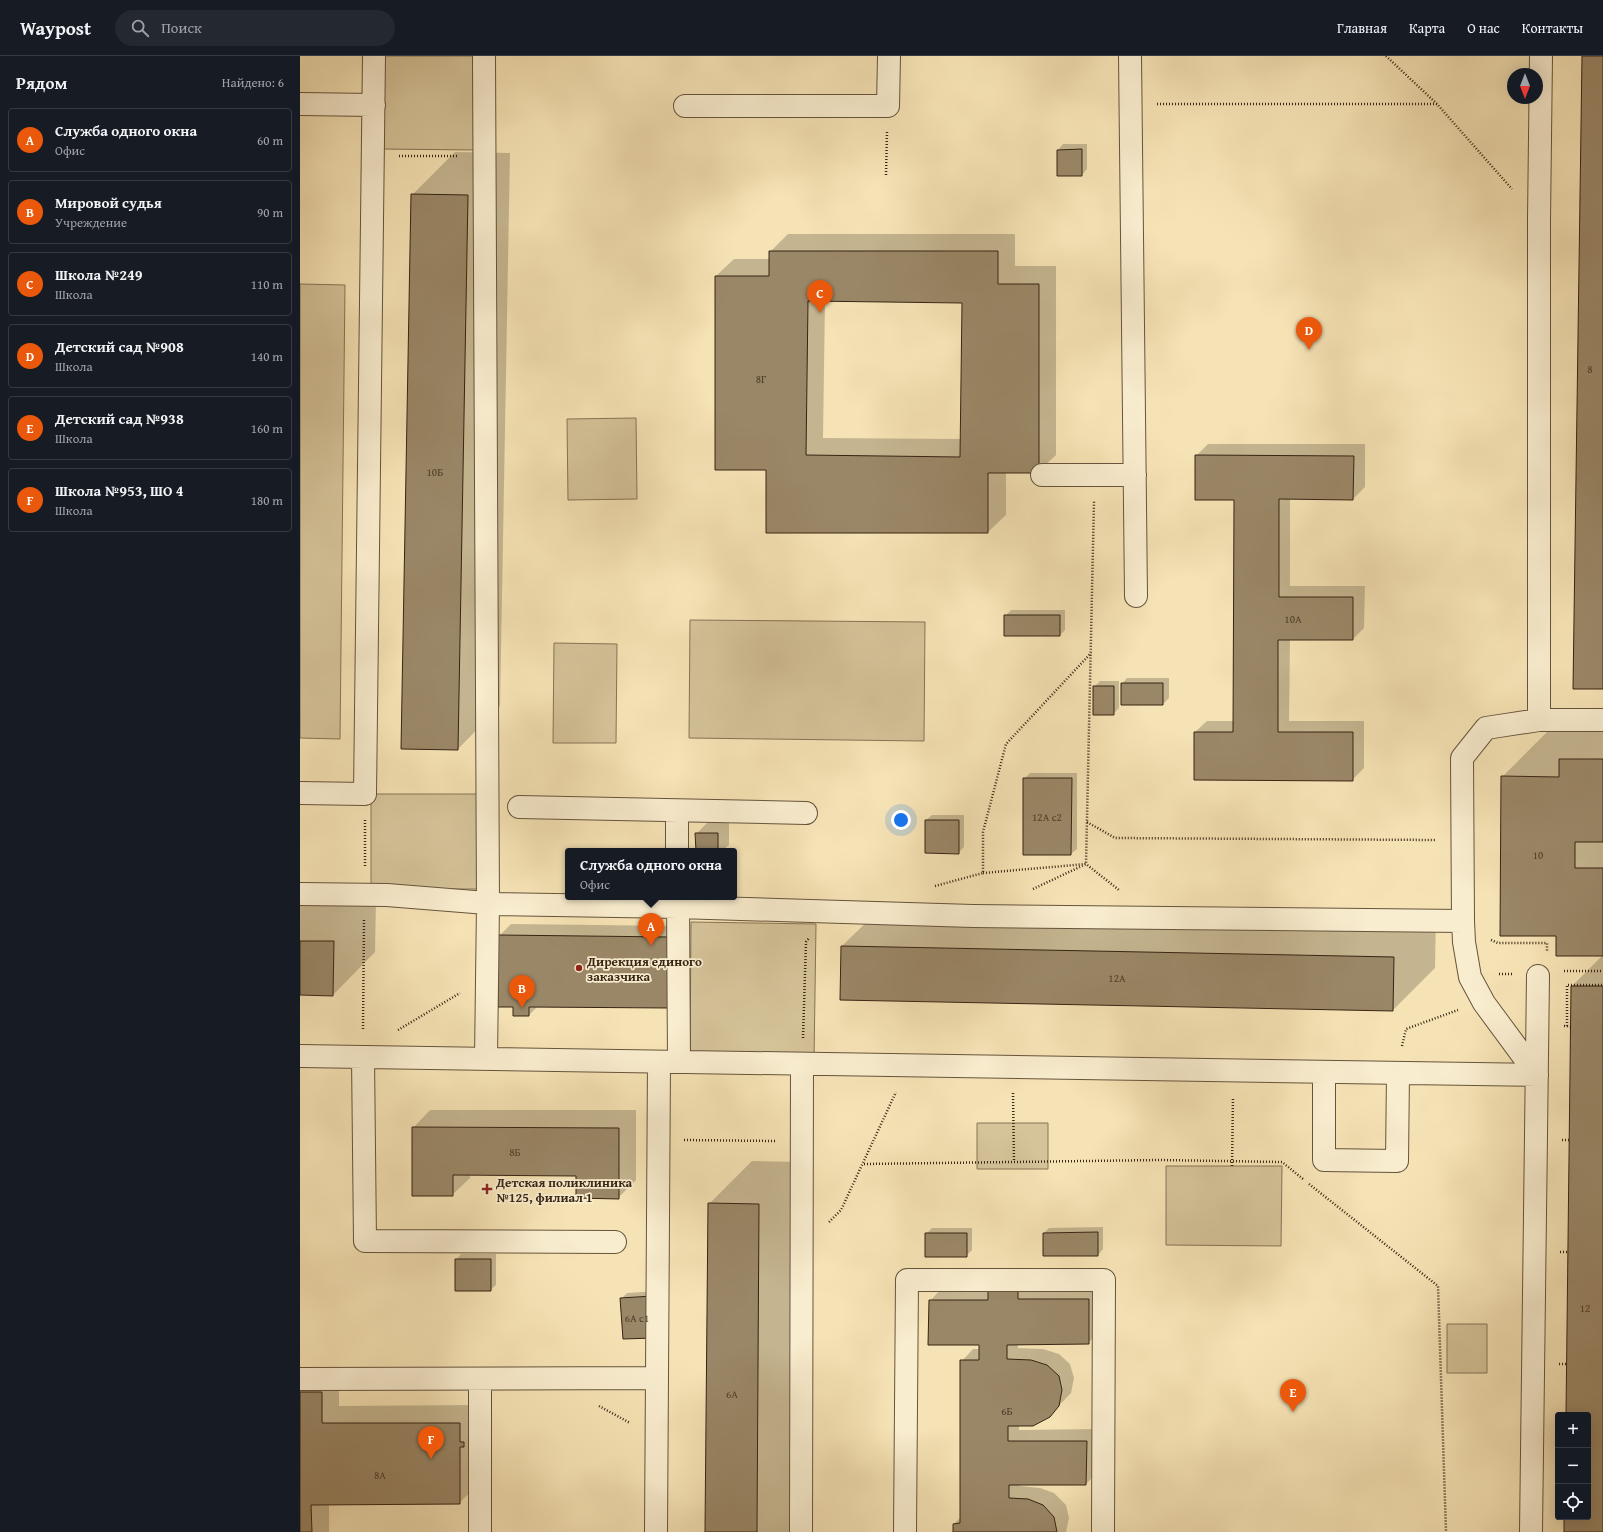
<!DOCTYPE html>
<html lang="ru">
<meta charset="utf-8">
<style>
body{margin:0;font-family:"Gentium Book Plus",serif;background:#242831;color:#f1f3f6}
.controls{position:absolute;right:12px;bottom:12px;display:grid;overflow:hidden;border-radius:4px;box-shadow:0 4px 16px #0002}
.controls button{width:36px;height:36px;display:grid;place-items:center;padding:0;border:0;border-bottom:1px solid #363941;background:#171b24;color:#f1f3f6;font:20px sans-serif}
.compass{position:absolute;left:1207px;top:12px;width:36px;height:36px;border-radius:50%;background:#171b24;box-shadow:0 4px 16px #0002;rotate:180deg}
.you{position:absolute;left:601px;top:764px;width:14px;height:14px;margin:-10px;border:3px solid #fff;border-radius:50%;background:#1a73e8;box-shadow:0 0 0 6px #1a73e833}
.badge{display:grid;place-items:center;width:26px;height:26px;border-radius:50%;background:#ea580c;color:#fff;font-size:13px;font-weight:700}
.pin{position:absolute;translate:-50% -33px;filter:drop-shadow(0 1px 2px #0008)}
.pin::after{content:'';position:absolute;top:21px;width:14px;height:12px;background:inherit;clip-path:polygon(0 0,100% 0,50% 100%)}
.popup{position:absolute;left:265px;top:792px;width:172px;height:52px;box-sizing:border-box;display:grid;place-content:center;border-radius:4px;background:#171b24;filter:drop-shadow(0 1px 3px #0005);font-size:13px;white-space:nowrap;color:#9ea1a6}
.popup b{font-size:15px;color:#f1f3f6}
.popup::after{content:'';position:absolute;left:50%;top:100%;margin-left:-8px;border:8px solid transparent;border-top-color:#171b24}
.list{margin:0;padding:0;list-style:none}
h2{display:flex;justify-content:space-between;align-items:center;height:52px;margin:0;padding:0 16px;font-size:17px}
h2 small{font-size:13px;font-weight:400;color:#9ea1a6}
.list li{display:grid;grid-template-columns:26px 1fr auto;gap:12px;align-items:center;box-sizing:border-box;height:64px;margin:0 8px 8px;padding:0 8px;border:1px solid #363941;border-radius:4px}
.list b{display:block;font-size:15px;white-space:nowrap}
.list p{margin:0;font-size:13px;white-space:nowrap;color:#9ea1a6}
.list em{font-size:13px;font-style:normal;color:#9ea1a6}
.icon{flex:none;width:22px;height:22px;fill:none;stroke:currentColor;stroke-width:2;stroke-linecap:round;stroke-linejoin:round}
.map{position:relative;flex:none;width:1303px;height:1476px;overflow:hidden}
header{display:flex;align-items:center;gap:24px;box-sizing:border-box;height:56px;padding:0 20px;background:#171b24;border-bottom:1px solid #363941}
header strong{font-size:19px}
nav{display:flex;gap:22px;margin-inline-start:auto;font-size:14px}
.search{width:280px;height:36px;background:#242831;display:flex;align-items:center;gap:10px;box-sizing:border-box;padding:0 14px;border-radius:22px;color:#9ea1a6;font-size:15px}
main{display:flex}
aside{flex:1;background:#171b24}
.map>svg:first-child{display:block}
.green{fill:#d5c399;stroke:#867456}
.shadow{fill:#0003;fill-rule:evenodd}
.building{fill:#9a8767;stroke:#362413;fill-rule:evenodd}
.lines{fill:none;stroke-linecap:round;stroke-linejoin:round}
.minor-casing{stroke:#66543c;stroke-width:24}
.path{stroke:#362413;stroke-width:2.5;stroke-dasharray:1 2;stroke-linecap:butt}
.minor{stroke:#f9edcf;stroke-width:22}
.poi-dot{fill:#8f2418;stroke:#f9edcf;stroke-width:1.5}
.labels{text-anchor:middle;stroke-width:3.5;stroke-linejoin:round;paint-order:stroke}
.number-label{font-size:11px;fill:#4f3d28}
.poi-label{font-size:13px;font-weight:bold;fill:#362413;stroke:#f9edcf;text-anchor:start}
</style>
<header>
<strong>Waypost</strong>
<div class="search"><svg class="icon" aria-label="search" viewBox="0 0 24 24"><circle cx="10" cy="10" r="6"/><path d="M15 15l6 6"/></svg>Поиск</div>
<nav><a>Главная</a><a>Карта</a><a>О нас</a><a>Контакты</a></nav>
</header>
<main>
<aside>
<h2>Рядом<small>Найдено: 6</small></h2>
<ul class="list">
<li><span class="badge">A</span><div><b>Служба одного окна</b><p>Офис</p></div><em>60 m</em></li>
<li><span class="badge">B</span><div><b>Мировой судья</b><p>Учреждение</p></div><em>90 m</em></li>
<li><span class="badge">C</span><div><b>Школа №249</b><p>Школа</p></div><em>110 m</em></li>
<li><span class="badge">D</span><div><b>Детский сад №908</b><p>Школа</p></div><em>140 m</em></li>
<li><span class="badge">E</span><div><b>Детский сад №938</b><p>Школа</p></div><em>160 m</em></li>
<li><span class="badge">F</span><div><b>Школа №953, ШО 4</b><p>Школа</p></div><em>180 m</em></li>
</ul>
</aside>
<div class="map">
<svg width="1303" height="1476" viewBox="0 0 1303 1476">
<rect width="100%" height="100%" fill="#f6e3b5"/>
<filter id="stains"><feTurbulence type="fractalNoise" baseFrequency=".005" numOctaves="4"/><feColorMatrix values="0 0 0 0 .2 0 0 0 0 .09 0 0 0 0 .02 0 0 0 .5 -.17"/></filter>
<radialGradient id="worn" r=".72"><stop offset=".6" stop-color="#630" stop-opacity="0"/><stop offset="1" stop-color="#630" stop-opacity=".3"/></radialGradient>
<path class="green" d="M 81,0 L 177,0 L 176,94 L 80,93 Z
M 0,228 L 45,229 L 40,683 L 0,682 Z
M 336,362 L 337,443 L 268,444 L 267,363 Z
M 390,564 L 625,566 L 624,685 L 389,682 Z
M 254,587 L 317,588 L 316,687 L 253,687 Z
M 71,738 L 183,738 L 183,833 L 71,833 Z
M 391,866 L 516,868 L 514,1005 L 390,1004 Z
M 677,1067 L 748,1067 L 748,1113 L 677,1113 Z
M 866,1110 L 982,1110 L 981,1190 L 866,1189 Z
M 1147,1268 L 1187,1268 L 1187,1317 L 1147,1317 Z"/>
<path class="shadow" d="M 763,88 L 787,88 L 787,113 L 782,119 L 758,94 Z
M 155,96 L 210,97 L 200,650 L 158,693 L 112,139 Z
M 488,178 L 715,178 L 715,210 L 756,210 L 756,399 L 738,416 L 706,416 L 706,459 L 688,476 L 467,476 L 467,413 L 416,220 L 434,203 L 470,203 L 470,196 ZM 525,244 L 663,246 L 661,383 L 523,382 Z
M 908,388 L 1065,388 L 1065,431 L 1053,443 L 990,443 L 990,530 L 1065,530 L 1064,572 L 1053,583 L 990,583 L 989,665 L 1064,665 L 1064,712 L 1052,724 L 895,676 L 907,665 L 934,665 L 935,443 L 896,400 Z
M 711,554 L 765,554 L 765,574 L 760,579 L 705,560 Z
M 827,622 L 869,622 L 869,642 L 863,648 L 822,628 Z
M 800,625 L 819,625 L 819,652 L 813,658 L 794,631 Z
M 1303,660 L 1303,899 L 1257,879 L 1202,721 L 1252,671 Z
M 730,717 L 777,717 L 777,793 L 771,798 L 724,723 Z
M 632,759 L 664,759 L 664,791 L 658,797 L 626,764 Z
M 408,766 L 429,766 L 429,789 L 422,795 L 397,795 L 396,778 Z
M 0,842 L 76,843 L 75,896 L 33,939 L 0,938 Z
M 585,848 L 1136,859 L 1135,912 L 1093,954 L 542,890 Z
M 211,868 L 381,870 L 381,940 L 238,950 L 229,959 L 214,950 L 199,927 L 190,927 L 199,880 Z
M 1303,899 L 1303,1476 L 1265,1476 L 1265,1461 L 1288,1461 L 1288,1359 L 1267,1359 L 1272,930 Z
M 130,1054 L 336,1054 L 336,1124 L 318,1142 L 277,1119 L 170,1118 L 170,1122 L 152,1139 L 113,1072 Z
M 452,1105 L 501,1106 L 498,1476 L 406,1476 L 409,1148 Z
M 803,1171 L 803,1193 L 798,1199 L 744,1177 L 749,1172 Z
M 632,1172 L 672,1172 L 672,1194 L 666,1200 L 626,1178 Z
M 161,1198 L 196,1198 L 196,1229 L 190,1234 L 156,1204 Z
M 800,1231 L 800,1275 L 788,1287 L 718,1287 L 718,1292 L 743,1293 L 759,1298 L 770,1308 L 774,1322 L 771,1337 L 749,1360 L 719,1369 L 719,1374 L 798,1373 L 798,1416 L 786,1428 L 720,1428 L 720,1430 L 740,1432 L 754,1437 L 766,1449 L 769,1462 L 766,1476 L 654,1476 L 654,1468 L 661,1461 L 662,1305 L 673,1293 L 680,1293 L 680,1288 L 630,1245 L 641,1233 Z
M 358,1235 L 324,1281 L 321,1243 L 327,1237 Z
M 0,1319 L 39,1319 L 39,1350 L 177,1349 L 177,1430 L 159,1447 L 29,1448 L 29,1476 L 0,1476 Z"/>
<path class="building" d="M 1282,0 L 1303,0 L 1303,633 L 1273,633 Z
M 782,93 L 782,120 L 757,120 L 757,94 Z
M 111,138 L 168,139 L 158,694 L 101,693 Z
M 469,195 L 698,195 L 698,228 L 739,228 L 739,417 L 688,417 L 688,477 L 466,477 L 466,414 L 415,414 L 415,220 L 469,220 ZM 508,245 L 662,247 L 660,401 L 506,399 Z
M 895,399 L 1054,400 L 1053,444 L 979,443 L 979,541 L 1053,541 L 1053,584 L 978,584 L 978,676 L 1053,676 L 1053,725 L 894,724 L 894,676 L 933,676 L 934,444 L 895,444 Z
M 704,559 L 760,559 L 760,580 L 704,580 Z
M 821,627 L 863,627 L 863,649 L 821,649 Z
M 793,630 L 814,630 L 814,659 L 793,659 Z
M 1259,703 L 1303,703 L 1303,786 L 1275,786 L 1275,812 L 1303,812 L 1303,900 L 1256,900 L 1256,880 L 1200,880 L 1201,720 L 1259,721 Z
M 723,722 L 772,722 L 771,799 L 723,799 Z
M 625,764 L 659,764 L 659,798 L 625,797 Z
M 395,777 L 418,777 L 418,795 L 396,795 Z
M 198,879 L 370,881 L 369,952 L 229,951 L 229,960 L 213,960 L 213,951 L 198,951 Z
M 0,885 L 34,885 L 33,940 L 0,939 Z
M 541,890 L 1094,901 L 1093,955 L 540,944 Z
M 1271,930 L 1303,930 L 1303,1476 L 1264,1476 L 1264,1461 L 1288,1461 L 1288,1359 L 1266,1359 Z
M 112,1071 L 319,1072 L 319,1143 L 276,1142 L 276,1120 L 153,1119 L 153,1140 L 112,1140 Z
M 408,1147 L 459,1148 L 457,1476 L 405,1476 Z
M 798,1176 L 798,1200 L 743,1200 L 743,1177 Z
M 625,1177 L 667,1177 L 667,1201 L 625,1201 Z
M 155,1203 L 191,1203 L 191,1235 L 155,1235 Z
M 688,1235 L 718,1235 L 718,1243 L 789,1243 L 789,1288 L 707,1289 L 707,1303 L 731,1304 L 747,1309 L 759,1320 L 762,1334 L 759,1350 L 750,1361 L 733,1370 L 708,1370 L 708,1385 L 787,1385 L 786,1429 L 709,1429 L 709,1442 L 728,1443 L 743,1449 L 754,1461 L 757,1476 L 653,1476 L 653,1468 L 660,1467 L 660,1304 L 679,1304 L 679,1289 L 628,1289 L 629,1244 L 688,1244 Z
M 353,1240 L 354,1282 L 323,1283 L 320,1242 Z
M 0,1336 L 22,1336 L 22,1367 L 160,1367 L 160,1386 L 164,1386 L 164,1391 L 160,1391 L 160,1448 L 11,1449 L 12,1476 L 0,1476 Z"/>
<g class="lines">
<defs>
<path id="minor" d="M 184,0 L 188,848 L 186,1003
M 830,0 L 836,540
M 0,48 L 74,49
M 385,50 L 588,50 L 589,0
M 742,419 L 835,419
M 1239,664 L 1239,163 L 1241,0
M 0,737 L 65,738 L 74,0
M 219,751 L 506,757
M 377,755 L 377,795
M 0,838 L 87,839 L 199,848 L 378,851 L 673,860 L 1163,865
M 378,841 L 379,1006
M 0,1000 L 1237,1019
M 63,1001 L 65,1185 L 315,1186
M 1024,1016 L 1024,1104 L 1097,1105 L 1098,1017
M 1237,1019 L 1184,947 L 1170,921 L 1164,886 L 1163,865 L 1162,702 L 1186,672 L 1239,664 L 1303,664
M 0,1323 L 356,1322
M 180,1323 L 180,1476
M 356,1476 L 359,1006
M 501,1476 L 502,1008
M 605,1476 L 607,1224 L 804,1224 L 803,1476
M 1231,1476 L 1238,920"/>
</defs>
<use href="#minor" class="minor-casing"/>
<path class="path" d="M 1086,0 L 1137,48 L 1212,133
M 857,48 L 1137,48
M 99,100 L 158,100
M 586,119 L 587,76
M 65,764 L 65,811
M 787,766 L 815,782 L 1136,784
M 683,817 L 786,808 L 819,834
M 635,830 L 683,817 L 683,776 L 706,688 L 791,597
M 733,833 L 786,808 L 794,445
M 1191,884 L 1198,887 L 1247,887 L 1247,895
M 1264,915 L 1303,915
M 1199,918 L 1212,918
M 1264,970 L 1267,970 L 1267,929 L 1303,929
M 1267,970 L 1271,971
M 63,973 L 64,864
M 98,974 L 160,937
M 503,982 L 506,886 L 509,882
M 1102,990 L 1106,973 L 1158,954
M 713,1037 L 714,1106
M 384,1084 L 475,1085
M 1262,1084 L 1269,1084
M 564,1108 L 860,1104 L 982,1106 L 1003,1123
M 932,1110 L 933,1041
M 1009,1128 L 1138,1230 L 1146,1476
M 529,1166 L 541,1154 L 596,1036
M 1260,1196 L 1268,1196
M 1259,1308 L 1266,1308
M 299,1350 L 330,1367"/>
<use href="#minor" class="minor"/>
</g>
<g class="poi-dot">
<circle cx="279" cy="912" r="4"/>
<path d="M185 1127h4v4h4v4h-4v4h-4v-4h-4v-4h4z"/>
</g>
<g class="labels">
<g class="number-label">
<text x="1290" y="317">8</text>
<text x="461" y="327">8Г</text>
<text x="135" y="420">10Б</text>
<text x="993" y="567">10А</text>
<text x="747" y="765">12А с2</text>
<text x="1238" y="803">10</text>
<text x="817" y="926">12А</text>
<text x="215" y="1100">8Б</text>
<text x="1285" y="1256">12</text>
<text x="337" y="1266">6А с1</text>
<text x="432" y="1342">6А</text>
<text x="707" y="1359">6Б</text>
<text x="80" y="1423">8А</text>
</g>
<g class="poi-label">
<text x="287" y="910">Дирекция единого<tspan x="287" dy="15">заказчика</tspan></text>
<text x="196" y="1131">Детская поликлиника<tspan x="196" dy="15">№125, филиал 1</tspan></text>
</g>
</g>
<rect width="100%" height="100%" filter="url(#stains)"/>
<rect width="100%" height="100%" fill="url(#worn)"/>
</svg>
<div class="controls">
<button>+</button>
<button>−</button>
<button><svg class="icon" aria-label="locate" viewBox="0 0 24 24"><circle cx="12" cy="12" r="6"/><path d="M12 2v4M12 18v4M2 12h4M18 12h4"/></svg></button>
</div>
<svg class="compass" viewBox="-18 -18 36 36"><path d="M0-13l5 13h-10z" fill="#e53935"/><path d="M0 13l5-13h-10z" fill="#9ea1a6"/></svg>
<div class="you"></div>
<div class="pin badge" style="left:351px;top:890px">A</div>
<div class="popup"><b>Служба одного окна</b>Офис</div>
<div class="pin badge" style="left:222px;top:952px">B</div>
<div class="pin badge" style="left:520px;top:257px">C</div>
<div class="pin badge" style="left:1009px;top:294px">D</div>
<div class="pin badge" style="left:993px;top:1356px">E</div>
<div class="pin badge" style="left:131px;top:1403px">F</div>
</div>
</main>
